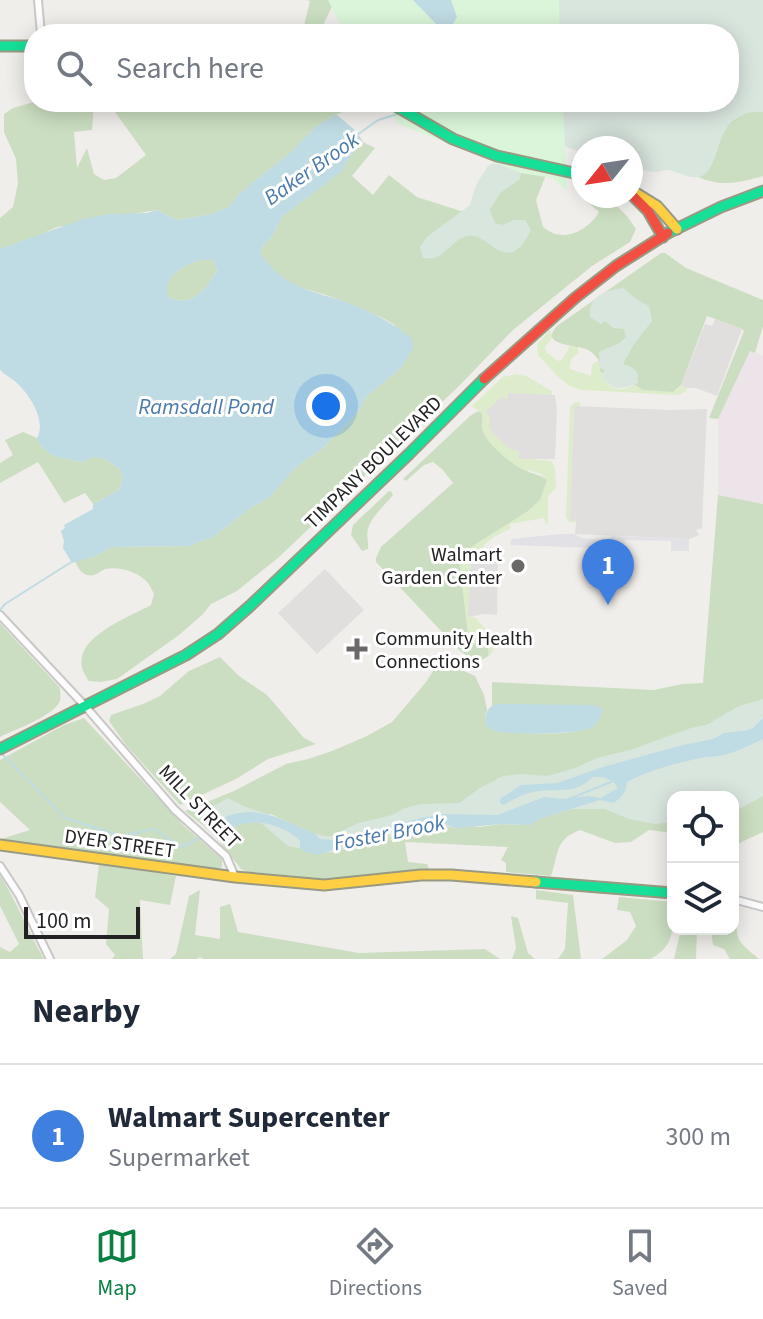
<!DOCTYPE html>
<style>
body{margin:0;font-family:"Source Sans 3",sans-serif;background:#f6f6f7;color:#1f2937}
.controls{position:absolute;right:24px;bottom:24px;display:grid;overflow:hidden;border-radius:16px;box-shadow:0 4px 20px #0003}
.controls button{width:72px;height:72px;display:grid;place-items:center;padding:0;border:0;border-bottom:2px solid #e0e1e3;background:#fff;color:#1f2937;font:40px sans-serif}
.compass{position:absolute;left:571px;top:136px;width:72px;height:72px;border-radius:50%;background:#fff;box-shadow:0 4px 20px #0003;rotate:240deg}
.scale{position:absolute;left:24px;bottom:20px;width:116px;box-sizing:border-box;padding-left:8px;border:4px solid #222;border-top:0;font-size:22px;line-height:28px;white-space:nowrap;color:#222;-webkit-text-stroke:6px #fff;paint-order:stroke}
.you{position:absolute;left:326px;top:406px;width:28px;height:28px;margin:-20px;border:6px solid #fff;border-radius:50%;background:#1a73e8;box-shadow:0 0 0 12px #1a73e833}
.badge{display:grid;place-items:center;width:52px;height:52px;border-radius:50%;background:#0b8043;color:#fff;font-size:26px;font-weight:700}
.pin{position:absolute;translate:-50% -66px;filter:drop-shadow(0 2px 4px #0008)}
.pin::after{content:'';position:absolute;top:42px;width:28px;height:24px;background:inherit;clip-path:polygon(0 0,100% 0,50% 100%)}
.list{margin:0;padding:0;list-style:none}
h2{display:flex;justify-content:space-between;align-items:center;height:104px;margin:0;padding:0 32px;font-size:34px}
h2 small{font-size:26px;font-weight:400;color:#747a83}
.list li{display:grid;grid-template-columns:52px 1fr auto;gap:24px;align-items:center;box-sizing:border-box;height:144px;padding:0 32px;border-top:2px solid #e0e1e3}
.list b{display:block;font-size:30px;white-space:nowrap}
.list p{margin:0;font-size:26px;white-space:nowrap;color:#747a83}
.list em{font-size:26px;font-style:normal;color:#747a83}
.icon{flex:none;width:44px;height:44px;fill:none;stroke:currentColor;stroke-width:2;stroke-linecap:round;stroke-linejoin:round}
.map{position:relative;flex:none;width:763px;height:959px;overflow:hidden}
.search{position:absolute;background:#fff;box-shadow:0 4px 20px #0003;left:24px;right:24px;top:24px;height:88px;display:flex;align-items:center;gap:20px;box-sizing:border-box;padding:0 28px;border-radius:32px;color:#747a83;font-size:30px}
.sheet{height:248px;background:#fff}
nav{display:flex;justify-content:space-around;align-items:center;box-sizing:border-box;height:112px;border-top:2px solid #e0e1e3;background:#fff;font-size:22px;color:#747a83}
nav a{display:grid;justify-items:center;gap:4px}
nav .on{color:#0b8043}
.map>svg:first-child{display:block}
.industrial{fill:#ede4e9}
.grass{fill:#ddeccb}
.forest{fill:#cbdec1}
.wetland{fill:#d9e6de}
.park{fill:#daf5da}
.parking{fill:#e0dfde}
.plaza{fill:#e2e1e5}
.water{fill:#bfdbe3;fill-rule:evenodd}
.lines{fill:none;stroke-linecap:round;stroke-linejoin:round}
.stream{stroke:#bfdbe3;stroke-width:2}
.street-casing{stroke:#c9c8c7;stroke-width:10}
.fast-casing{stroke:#999a82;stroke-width:13}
.slow-casing{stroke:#999a82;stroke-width:13}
.jam-casing{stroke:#999a82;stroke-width:13}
.street{stroke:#fdfcfc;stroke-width:6}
.fast{stroke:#16e098;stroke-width:9}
.slow{stroke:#ffcf43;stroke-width:9}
.jam{stroke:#f24e42;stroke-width:9}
.poi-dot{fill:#6a6968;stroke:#fff;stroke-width:3}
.labels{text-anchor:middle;stroke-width:6;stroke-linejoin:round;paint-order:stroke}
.street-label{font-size:20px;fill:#222;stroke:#fff}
.poi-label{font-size:20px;fill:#222;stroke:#fff;text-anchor:end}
.water-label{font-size:22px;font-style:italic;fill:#4a7aab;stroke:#fff}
</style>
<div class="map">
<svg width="763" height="959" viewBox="0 0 763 959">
<rect width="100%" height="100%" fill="#f0eeeb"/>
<path class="industrial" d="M 750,350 L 763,356 L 763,504 L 718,495 L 718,419 Z"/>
<path class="grass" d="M 550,330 L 553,337 L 545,347 L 546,352 L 558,361 L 562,360 L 570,346 L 578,346 L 578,354 C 572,357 569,362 570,369 L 591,376 L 592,364 L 599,361 L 601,364 C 600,375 607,390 622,389 C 626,389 631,386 635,385 L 639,388 L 677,390 L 681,385 L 687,388 L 686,391 L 679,395 L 581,390 L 570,386 L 559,378 L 538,355 L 537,344 Z
M 516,374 L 526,376 L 552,391 L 552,395 L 508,393 L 508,401 L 491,417 L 518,451 L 519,458 L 551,461 L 555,467 L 556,488 L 548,496 L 548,524 L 546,524 L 544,518 L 510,524 L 510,529 C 496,535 482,542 478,557 L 471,558 L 469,617 L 475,617 C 485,631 503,638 490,656 L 488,656 L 489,650 L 469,641 L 459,560 L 468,549 L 528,511 L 540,500 L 547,480 L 541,475 L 544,475 L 528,470 L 529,473 C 514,466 490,449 484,433 C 481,426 483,420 482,413 L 472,406 L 505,375 L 506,377 Z
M 576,402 L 580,403 L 580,407 L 574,407 L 570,520 L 576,520 L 574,523 L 569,522 L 566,517 L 570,406 Z"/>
<path class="forest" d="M 306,0 L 335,0 L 319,34 L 302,34 L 310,1 Z
M 34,102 L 48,102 L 69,106 L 71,102 L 94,102 L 92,130 L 74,132 L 77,168 L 87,148 L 94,174 L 104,180 L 116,178 L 146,155 L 115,112 L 112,102 L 360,102 L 362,104 L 333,116 L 315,127 L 292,151 L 240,193 L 229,207 L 208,215 L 177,220 L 157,210 L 57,227 L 38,236 L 0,249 L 0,218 L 13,207 L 18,183 L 16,159 L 4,132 L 4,114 L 13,108 Z
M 750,111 L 763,112 L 763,176 C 739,183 721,187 698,177 C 720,168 714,136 732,121 C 737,117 744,114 750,111 Z
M 363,142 L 375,148 L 352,176 L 373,195 L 389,175 L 417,197 L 467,213 L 488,166 L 546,175 L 536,200 L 543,227 C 544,228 554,234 555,234 C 572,239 591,226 599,212 L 584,199 L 586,196 L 607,196 L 627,216 L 636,229 L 630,242 L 592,266 L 513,330 L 459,386 L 279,557 L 237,591 L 211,604 L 202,615 L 179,635 L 117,679 L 100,682 L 89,681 C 59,642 126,619 151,605 L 154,594 C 152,590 150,586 148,583 C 139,572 119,566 106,569 C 101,570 98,574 94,575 C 84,578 78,569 75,561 L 96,556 L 111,547 L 189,546 L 213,537 L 252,507 L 270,497 L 296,467 L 323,448 L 360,409 L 366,397 L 402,367 L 395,325 C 373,312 350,304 326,295 C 310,290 294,287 280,277 C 271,270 266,262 260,253 L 264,244 L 271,238 L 283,216 L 341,171 L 350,156 Z
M 661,253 L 665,253 L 686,268 L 763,300 L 763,326 L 755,353 L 750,351 L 718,419 L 709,418 L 744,331 L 742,329 L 707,316 L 681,385 L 673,392 L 643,390 L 635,385 L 638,381 L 612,369 L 602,373 L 600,371 L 601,364 C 597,358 594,353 588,350 C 578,344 538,347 557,326 Z
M 202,260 L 214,260 L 217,271 C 206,289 192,308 168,298 C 160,277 185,264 202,260 Z
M 478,411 L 482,413 C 483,419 481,425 483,431 C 487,444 512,465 524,470 C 532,474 539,474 547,480 L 540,500 L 528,511 L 468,549 L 459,560 L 469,641 C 476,645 482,644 489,650 L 488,656 L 482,660 L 474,661 L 459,650 L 376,562 L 376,558 L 381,547 L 453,483 L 442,469 L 433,462 L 424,465 L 406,481 L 403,479 L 470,416 Z
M 23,432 L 37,438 L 41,446 L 53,456 L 81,462 L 94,456 L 105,459 L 120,469 L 123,478 L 119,490 L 93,504 L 85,493 L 64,503 L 38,462 L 0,483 L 0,463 L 13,455 L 5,440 Z
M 389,491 L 391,491 L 393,495 C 385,505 371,517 368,529 C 366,536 369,542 368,549 L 362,551 L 351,535 L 353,525 Z
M 718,495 L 763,504 L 763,718 L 500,799 L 320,839 L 271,814 L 212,825 L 207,829 L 185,811 L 234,791 L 286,764 L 308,759 L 332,751 L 367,736 L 392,722 L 426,682 L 443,656 L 453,666 L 475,676 L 484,695 L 487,710 L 485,717 L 496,731 C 519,733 575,738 595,725 L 592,705 L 492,706 L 492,682 L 654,690 L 682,684 L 703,683 Z
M 0,623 L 60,688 C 60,691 61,698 60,701 C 54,716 14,730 0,737 Z
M 220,657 L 239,676 L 267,695 L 304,738 L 316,744 L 268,759 L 236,779 L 180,805 L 126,745 L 109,721 L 111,715 L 143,704 L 160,696 L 189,671 Z
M 84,718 L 184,826 L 222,859 L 222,867 L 216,869 L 1,839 L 30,830 L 0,802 L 0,760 L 64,725 Z
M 763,757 L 763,832 L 733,846 L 733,797 L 673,797 L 673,833 L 649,830 L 631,842 L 615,843 L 580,830 C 554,840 559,854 551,876 L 506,872 L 506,863 L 501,860 L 508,847 L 405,842 L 408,862 L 427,864 L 430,871 L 318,881 L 282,875 L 249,873 L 241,869 L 215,836 C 233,825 247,820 267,823 L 324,853 L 390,833 L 439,822 L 480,827 L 500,824 L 529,825 L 539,819 L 600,800 Z
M 99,864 L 176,876 L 170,905 L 140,900 L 143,959 L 112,959 L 115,955 L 106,944 L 109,909 L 95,897 Z
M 0,875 C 17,902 28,932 44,959 L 0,959 L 0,947 L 10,952 L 19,944 L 0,906 Z
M 200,890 L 195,935 L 220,939 L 220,907 L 230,904 L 238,932 L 359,953 L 485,949 L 500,959 L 203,959 L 200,957 L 197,959 L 170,959 L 176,954 L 189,896 Z
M 536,890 L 573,895 L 581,959 L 558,959 L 565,949 L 568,903 L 536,899 Z
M 619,897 L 673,902 C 673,927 676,946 650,959 L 602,959 L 627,940 L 636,926 L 630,912 L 617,910 Z
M 733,911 L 738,912 C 734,939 738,942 759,959 L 730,959 L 724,949 L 713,945 L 711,929 L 733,929 Z
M 511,916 L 518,918 L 528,953 L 535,959 L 512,959 L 516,948 Z
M 681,929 L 697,929 L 696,959 L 674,959 Z"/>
<path class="wetland" d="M 409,0 L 763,0 L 763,112 C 709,108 725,171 699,177 C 688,179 679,172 668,170 C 663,170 661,172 656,172 C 648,172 639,169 631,167 L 631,148 L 583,148 L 583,153 L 564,146 L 406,102 L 729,102 L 729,34 L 419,34 Z
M 501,163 L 513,166 L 521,173 L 520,179 L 500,193 L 490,210 L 495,223 L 502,225 L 514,220 L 525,220 L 531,230 C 507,280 489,231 468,236 C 449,240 446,262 423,258 L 420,247 L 427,237 L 470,205 C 474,188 479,177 491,164 Z
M 623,288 L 638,300 L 649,306 L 652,321 L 634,344 L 623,364 C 633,367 643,372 635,385 C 621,387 618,393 604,380 L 602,373 L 607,372 L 600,368 L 599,352 C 610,346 617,347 626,337 L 624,329 L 613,328 L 605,321 L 601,324 L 590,317 C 589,295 604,291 623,288 Z
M 763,699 L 763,796 L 745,806 L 733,811 L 733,797 L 673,797 L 673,822 L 655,824 L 629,819 L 605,809 L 571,809 L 539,819 L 530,825 L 500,824 L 456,828 L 434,824 L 400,830 L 390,837 L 333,852 L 324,853 L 288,846 L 260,822 L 248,818 L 214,830 L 203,826 L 201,821 C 206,809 217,804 228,798 L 243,806 L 285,820 L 315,834 L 330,837 L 358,823 L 392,815 L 405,808 L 421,804 L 459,803 L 480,788 L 503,776 L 522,774 L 548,776 L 575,768 L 597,758 L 630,750 L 691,728 L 706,725 L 739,706 Z"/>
<path class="park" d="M 328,0 L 559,0 L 560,34 L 345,34 Z
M 385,102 L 563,102 L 567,191 L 552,178 L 521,173 L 398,124 Z"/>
<path class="parking" d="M 715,319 L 742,329 L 717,396 L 696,388 L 687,388 L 681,385 L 705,324 L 712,326 Z
M 508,393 L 555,395 L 557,410 L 555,459 L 519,459 L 518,451 L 510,449 L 492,433 L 489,425 L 490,417 L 485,412 L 503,396 L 507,400 Z
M 574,406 L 670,410 L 707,409 L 702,528 L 696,530 L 699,535 L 689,539 L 575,534 L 576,521 L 570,520 Z
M 498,552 L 497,615 L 484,614 L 468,617 L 471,558 L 492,556 L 492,553 Z
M 325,569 L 364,610 L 317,654 L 278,613 Z"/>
<path class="plaza" d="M 560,534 L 575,534 L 581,538 L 606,540 L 613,536 L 689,539 L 689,551 L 671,551 L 671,541 L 625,540 L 624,549 L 510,545 L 511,539 Z"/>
<path class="water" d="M 413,0 L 451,0 L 457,17 L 447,34 L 430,34 L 429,30 L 436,27 L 437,25 Z
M 337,115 L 357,132 L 363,142 L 350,156 L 342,171 L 283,216 L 271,238 L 264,244 L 260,253 C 285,290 313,290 351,304 C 374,313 393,323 412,339 L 413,348 L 402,367 L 366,397 L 360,409 L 323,448 L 296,467 L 270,497 L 252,507 L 213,537 L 189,546 L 111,547 L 96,556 L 72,563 L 63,548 L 64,541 L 61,531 L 65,528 L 64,525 L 93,509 L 93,504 L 119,490 L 123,478 L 120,469 L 105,459 L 94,457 L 81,462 L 53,456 L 41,446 L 37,438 C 46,422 32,399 20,386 C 15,380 6,376 0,370 L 0,249 L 83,219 L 110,214 L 147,213 L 157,210 L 177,220 L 208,215 L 229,207 L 240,193 L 292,151 L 315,127 L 333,116 ZM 202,260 L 214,260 L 217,271 C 206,289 192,308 169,298 C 160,277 185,264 202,260 Z
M 498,704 L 592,705 L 600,707 L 603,711 C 601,717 598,723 593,727 C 580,735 511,735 495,731 C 489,729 489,728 485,724 C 485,714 487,706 498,704 Z
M 763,718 L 763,739 C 752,744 739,751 727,754 C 719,757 710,756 701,758 C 677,763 649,770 627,782 C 626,792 622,797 614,803 L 600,800 L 539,819 L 530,825 L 500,824 L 456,828 L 439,822 L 390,833 L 360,845 L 348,845 L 318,855 L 303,851 L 300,848 L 300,841 C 294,834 287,831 278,827 C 254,818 237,823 215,836 L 207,829 C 246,797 276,817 315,834 L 320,839 L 333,840 L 421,818 L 444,814 L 498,815 L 544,797 L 563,799 L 589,796 L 601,798 L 618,788 C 613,779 603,776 593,777 C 573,796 558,787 533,792 C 522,794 513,800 503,805 L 500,803 L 500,799 L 521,785 L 557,783 L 603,767 L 683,745 L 713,739 L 724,733 L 744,731 L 753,728 Z"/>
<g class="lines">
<path class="stream" d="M 357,135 L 378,120 L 398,114
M 0,610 L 5,604 L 73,561
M 1,753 L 65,818 L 121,836 L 154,829 L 181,847 L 200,838
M 569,799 L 611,782"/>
<defs>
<path id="street" d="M 38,0 L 41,34
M 0,615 L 85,706 L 175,810 L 226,856 L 235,877
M 0,866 L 19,895 L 50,959
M 733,899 L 763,907"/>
<path id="fast" d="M 0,46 L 34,46
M 389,102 L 453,139 L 497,156 L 583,175
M 668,233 L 721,207 L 763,191
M 0,749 L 186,655 L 218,634 L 250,606 L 409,454 L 484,379
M 536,882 L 673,893"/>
<path id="slow" d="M 631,190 L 657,206 L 677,229
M 0,845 L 235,877 L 324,885 L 421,875 L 451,875 L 536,882"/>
<path id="jam" d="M 631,194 L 648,211 L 663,237
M 484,379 L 575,298 L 616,266 L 668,233"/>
</defs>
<use href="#street" class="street-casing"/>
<use href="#fast" class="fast-casing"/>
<use href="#slow" class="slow-casing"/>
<use href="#jam" class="jam-casing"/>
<use href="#street" class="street"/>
<use href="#fast" class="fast"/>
<use href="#slow" class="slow"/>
<use href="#jam" class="jam"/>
</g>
<g class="poi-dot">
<circle cx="518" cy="566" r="8"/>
<path d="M353 637h8v8h8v8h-8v8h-8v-8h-8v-8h8z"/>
</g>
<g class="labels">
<g class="street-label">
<text transform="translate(373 462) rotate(-44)" y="7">TIMPANY BOULEVARD</text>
<text transform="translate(200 806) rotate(46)" y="7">MILL STREET</text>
<text transform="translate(120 843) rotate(8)" y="7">DYER STREET</text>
</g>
<g class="poi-label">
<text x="502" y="561">Walmart<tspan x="502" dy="23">Garden Center</tspan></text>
<text x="375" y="645" text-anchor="start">Community Health<tspan x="375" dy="23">Connections</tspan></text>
</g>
<g class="water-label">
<text transform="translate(311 168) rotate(-35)" y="8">Baker Brook</text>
<text x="206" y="414">Ramsdall Pond</text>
<text transform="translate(389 832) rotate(-11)" y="8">Foster Brook</text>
</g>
</g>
</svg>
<div class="controls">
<button><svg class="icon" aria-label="locate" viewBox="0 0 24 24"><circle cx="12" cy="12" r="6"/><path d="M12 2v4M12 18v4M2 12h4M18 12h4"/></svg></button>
<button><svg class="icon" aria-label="layers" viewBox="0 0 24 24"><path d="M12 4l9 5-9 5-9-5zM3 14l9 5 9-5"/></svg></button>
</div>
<svg class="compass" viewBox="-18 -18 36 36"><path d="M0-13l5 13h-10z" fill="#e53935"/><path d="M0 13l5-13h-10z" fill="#747a83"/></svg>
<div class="scale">100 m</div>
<div class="you"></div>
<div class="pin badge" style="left:608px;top:605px;background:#3f7fe0">1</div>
<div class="search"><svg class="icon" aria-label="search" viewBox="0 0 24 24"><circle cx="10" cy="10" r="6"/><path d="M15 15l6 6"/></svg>Search here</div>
</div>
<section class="sheet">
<h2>Nearby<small></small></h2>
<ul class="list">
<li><span class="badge" style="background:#3f7fe0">1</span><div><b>Walmart Supercenter</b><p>Supermarket</p></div><em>300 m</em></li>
</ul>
</section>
<nav>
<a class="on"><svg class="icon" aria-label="map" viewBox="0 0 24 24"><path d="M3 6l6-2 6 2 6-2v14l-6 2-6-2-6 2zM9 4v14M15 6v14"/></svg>Map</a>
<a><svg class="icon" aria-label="directions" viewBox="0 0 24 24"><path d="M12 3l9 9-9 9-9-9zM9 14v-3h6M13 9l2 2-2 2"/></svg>Directions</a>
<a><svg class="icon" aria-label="saved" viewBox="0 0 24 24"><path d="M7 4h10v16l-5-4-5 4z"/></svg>Saved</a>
</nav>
